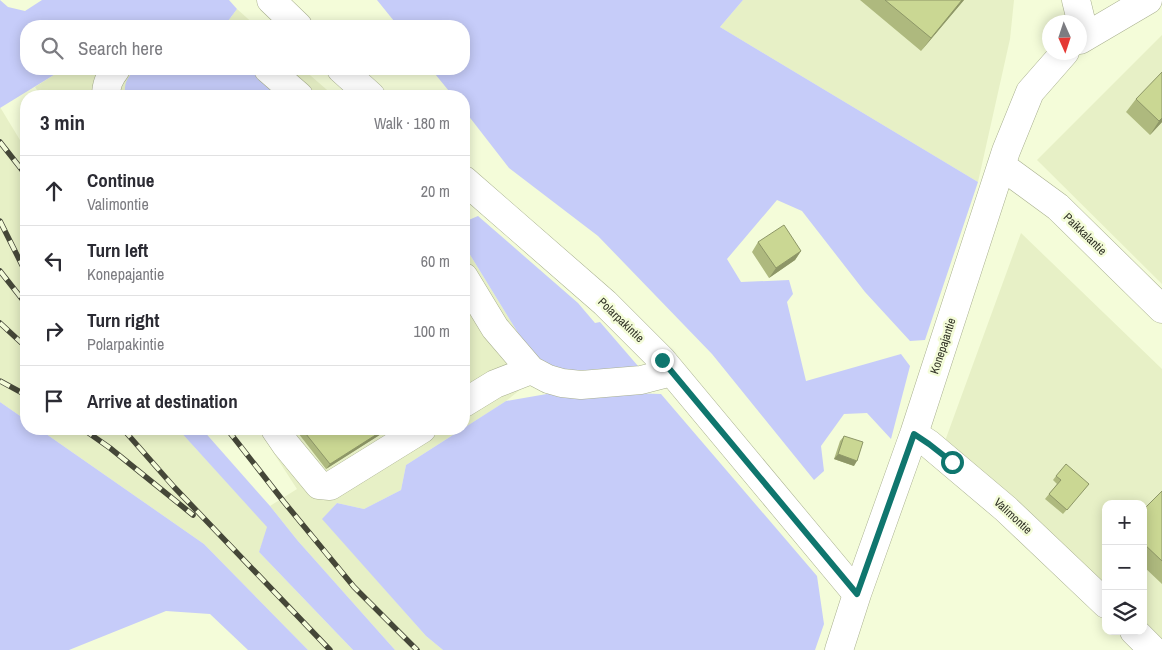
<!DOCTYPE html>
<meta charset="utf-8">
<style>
body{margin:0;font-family:"Archivo Narrow",sans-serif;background:#f7f7f7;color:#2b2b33}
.controls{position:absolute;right:15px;bottom:15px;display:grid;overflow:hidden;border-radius:10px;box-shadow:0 2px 12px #0003}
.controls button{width:45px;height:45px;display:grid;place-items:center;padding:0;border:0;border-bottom:1px solid #e1e1e2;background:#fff;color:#2b2b33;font:25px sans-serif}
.compass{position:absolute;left:1042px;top:15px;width:45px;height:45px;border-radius:50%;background:#fff;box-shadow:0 2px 12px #0003;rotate:177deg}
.stop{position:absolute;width:15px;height:15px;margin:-11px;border:4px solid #0f766e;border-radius:50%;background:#fff}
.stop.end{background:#0f766e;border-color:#fff;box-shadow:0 1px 5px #0008}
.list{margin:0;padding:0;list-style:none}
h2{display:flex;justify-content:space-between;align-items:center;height:65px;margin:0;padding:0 20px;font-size:21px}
h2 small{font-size:16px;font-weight:400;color:#7c7c81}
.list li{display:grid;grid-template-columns:32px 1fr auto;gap:15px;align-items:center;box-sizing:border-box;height:70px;padding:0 20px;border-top:1px solid #e1e1e2}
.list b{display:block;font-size:19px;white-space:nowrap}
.list p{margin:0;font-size:16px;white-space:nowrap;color:#7c7c81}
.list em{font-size:16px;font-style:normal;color:#7c7c81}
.icon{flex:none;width:28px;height:28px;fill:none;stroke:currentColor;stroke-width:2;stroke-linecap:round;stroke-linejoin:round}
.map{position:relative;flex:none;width:1162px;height:650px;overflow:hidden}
.search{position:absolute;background:#fff;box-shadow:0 2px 12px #0003;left:20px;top:20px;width:450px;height:55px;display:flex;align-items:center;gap:12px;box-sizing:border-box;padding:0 18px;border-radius:20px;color:#7c7c81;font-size:19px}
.panel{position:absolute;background:#fff;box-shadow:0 2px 12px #0003;left:20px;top:90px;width:450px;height:345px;border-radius:20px}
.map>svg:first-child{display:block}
.built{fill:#e7f0c6}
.green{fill:#c6ccf9}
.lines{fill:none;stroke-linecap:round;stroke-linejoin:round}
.minor-casing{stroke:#a9b090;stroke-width:29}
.minor{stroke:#fff;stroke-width:28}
.rail-casing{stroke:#454738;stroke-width:5.5}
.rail{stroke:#f4fcd9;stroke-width:4;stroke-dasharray:11;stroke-linecap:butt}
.wall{fill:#aeb97e}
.shaded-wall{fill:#8d9667}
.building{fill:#cad793;stroke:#8d9667}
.route{stroke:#0f766e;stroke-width:6}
.labels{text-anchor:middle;stroke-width:5;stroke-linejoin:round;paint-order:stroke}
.street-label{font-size:12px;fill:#2e3023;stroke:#f4fcd9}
</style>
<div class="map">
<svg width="1162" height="650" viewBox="0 0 1162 650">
<rect width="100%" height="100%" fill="#f4fcd9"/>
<path class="built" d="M 743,0 L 1014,0 L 1010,39 L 978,182 L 720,27 Z
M 237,9 L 256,26 L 178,26 L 228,21 Z
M 1162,35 L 1162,284 L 1037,160 Z
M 68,69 L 303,69 L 334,96 L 41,96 L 35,87 L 57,73 Z
M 0,107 L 26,150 L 26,420 L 0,402 Z
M 1021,233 L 1162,369 L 1162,648 L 1143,630 L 1143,504 L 1106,504 L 1106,595 L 945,441 Z
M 464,245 L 542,372 L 506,401 L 464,428 Z
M 39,429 L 178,429 L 268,527 L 259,552 L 353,650 L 308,650 L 204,544 Z
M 258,429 L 462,429 L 406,465 L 401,490 L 364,509 L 337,503 L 323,519 L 426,636 L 443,650 L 395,650 L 298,541 L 270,506 L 297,489 Z"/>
<path class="green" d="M 0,0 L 8,7 L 25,11 L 42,0 L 229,0 L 237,9 L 228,21 L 178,26 L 26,26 L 26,69 L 68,69 L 57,73 L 0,108 Z
M 377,0 L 743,0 L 720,27 L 978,182 L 925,340 L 910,341 L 865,292 L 802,211 L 777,200 L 727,259 L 741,282 L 789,280 L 793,294 L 787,302 L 806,381 L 901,354 L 910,366 L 891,439 L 867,413 L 844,414 L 821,446 L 824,471 L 814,480 L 712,354 L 598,236 L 509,168 L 464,110 L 464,96 L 453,96 L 431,69 L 464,69 L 464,26 L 398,26 Z
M 137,69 L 251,69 L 284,96 L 125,96 C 124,82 127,77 137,69 Z
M 478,216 L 578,303 L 595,323 L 600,322 L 638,366 L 632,368 L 542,372 L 464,245 L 464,222 Z
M 564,391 L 661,394 L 817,576 L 824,624 L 815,650 L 443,650 L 426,636 L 322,519 L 337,503 L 364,509 L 401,490 L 406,465 L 506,401 Z
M 0,402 L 26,420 L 26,429 L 39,429 L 204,544 L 308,650 L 248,650 L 210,614 L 166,611 L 69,650 L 0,650 Z
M 178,429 L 202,429 L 270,506 L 298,541 L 395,650 L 353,650 L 259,552 L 267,527 Z"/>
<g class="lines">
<defs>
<path id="minor" d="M 271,0 L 298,26
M 1076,0 L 1084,33 L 1083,37
M 1080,40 L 1148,0
M 268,69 L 299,96
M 341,69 L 371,96
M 106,96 C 106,85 109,78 116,69
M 1002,166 L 1058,207 L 1162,309
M 464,180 L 605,303 L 662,360 L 857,594
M 464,277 L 495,328 L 531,370 L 548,379 L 562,383 L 581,385 L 641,380 L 672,372
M 464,403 L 495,384 L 531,370
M 275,429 L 286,445 L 319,485 L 330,486 L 422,429
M 914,434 L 929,444 L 1006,509 L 1106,604
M 1134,631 L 1153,650
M 839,650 L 857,594 L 914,434 L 1006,151 L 1030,92 L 1065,52"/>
</defs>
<use href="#minor" class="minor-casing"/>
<use href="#minor" class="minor"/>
<defs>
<path id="rail" d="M 0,142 L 26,175
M 0,221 L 26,273
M 0,271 L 26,304
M 0,323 L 26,347
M 0,381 L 26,395
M 83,429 L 110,448 L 193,515
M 123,429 L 174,487 L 330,650
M 227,429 L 284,502 L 354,587 L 417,650"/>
</defs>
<use href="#rail" class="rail-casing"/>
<use href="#rail" class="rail"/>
</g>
<path class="wall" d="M 860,0 L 964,0 L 921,51 Z
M 1136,99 L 1162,122 L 1150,135 L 1126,112 Z
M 758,242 L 801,251 L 795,260 L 769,278 L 752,252 Z
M 295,429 L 389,429 L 326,469 Z
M 844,436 L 854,466 L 834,459 L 840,441 Z
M 1056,476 L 1089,484 L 1063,514 L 1045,499 L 1057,484 L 1053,480 Z
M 1162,491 L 1162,584 L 1143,566 L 1143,510 Z"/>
<path class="shaded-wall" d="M 962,0 L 964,0 L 921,51 L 931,38 Z
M 1162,118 L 1162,122 L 1150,135 L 1159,121 Z
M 801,251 L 795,260 L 769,278 L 776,268 Z
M 385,429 L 389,429 L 326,469 L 330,464 Z
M 838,454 L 857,461 L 854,466 L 834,459 Z"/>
<path class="building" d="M 885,0 L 962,0 L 931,38 Z
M 1162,72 L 1162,118 L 1159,121 L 1136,99 Z
M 784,225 L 801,251 L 776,268 L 758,242 Z
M 302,429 L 385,429 L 330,464 Z
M 844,436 L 863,442 L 857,461 L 838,454 Z
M 1066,464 L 1089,484 L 1067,510 L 1049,494 L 1061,480 L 1056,476 Z
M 1162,491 L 1162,561 L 1143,543 L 1143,510 Z"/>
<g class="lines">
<path class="route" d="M 662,360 L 857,594 L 914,434 L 929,444 L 952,462"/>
</g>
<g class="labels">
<g class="street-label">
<text transform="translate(1085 234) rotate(44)" y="4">Paikkalantie</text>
<text transform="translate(621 320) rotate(44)" y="4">Polarpakintie</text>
<text transform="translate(943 346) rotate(-72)" y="4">Konepajantie</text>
<text transform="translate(1013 516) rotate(43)" y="4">Valimontie</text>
</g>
</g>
</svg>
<div class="controls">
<button>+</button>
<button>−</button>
<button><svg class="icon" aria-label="layers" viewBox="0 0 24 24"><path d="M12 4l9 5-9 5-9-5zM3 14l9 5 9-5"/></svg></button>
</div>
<svg class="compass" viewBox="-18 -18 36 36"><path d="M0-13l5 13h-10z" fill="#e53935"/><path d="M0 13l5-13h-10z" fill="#7c7c81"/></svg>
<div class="stop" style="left:952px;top:462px"></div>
<div class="stop end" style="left:662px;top:360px"></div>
<div class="search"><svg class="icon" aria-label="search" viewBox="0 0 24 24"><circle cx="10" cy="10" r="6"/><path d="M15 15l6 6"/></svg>Search here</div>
<section class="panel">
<h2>3 min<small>Walk · 180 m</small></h2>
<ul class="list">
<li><svg class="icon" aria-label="ahead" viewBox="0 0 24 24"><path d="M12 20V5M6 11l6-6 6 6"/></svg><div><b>Continue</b><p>Valimontie</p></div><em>20 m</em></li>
<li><svg class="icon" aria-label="left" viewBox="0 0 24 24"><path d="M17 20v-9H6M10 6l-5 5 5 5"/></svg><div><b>Turn left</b><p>Konepajantie</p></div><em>60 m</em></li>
<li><svg class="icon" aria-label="right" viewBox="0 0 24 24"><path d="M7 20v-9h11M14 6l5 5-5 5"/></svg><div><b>Turn right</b><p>Polarpakintie</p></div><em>100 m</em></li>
<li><svg class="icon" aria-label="arrive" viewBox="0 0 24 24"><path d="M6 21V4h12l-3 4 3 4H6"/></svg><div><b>Arrive at destination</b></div></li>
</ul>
</section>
</div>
